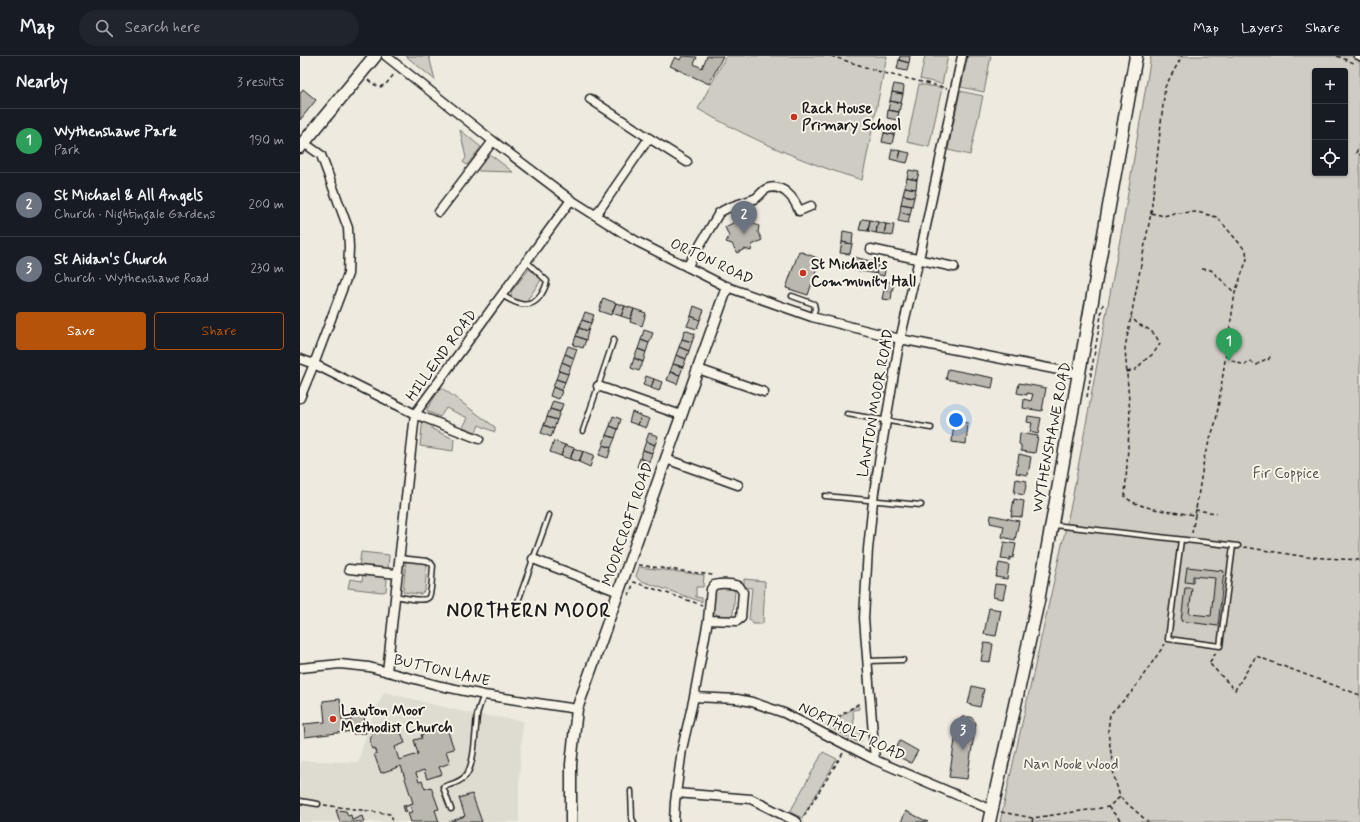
<!DOCTYPE html>
<meta charset="utf-8">
<style>
body{margin:0;font-family:Mynerve,sans-serif;background:#20242c;color:#f1f3f6}
.controls{position:absolute;right:12px;top:12px;display:grid;overflow:hidden;border-radius:4px;box-shadow:0 1px 3px #0004}
.controls button{width:36px;height:36px;display:grid;place-items:center;padding:0;border:0;border-bottom:1px solid #363941;background:#171b24;color:#f1f3f6;font:20px sans-serif}
.you{position:absolute;left:656px;top:364px;width:14px;height:14px;margin:-10px;border:3px solid #fff;border-radius:50%;background:#1a73e8;box-shadow:0 0 0 6px #1a73e833}
.badge{display:grid;place-items:center;width:26px;height:26px;border-radius:50%;background:#b45309;color:#fff;font-size:13px;font-weight:700}
.pin{position:absolute;translate:-50% -33px;filter:drop-shadow(0 1px 2px #0008)}
.pin::after{content:'';position:absolute;top:21px;width:14px;height:12px;background:inherit;clip-path:polygon(0 0,100% 0,50% 100%)}
.list{margin:0;padding:0;list-style:none}
h2{display:flex;justify-content:space-between;align-items:center;height:52px;margin:0;padding:0 16px;font-size:17px}
h2 small{font-size:13px;font-weight:400;color:#9ea1a6}
.list li{display:grid;grid-template-columns:26px 1fr auto;gap:12px;align-items:center;box-sizing:border-box;height:64px;padding:0 16px;border-top:1px solid #363941}
.list b{display:block;font-size:15px;white-space:nowrap}
.list p{margin:0;font-size:13px;white-space:nowrap;color:#9ea1a6}
.list em{font-size:13px;font-style:normal;color:#9ea1a6}
.actions{display:flex;gap:8px;padding:12px 16px}
.actions a{flex:1;padding:9px 0;border:1px solid #b45309;border-radius:4px;text-align:center;font-size:14px;color:#b45309}
.actions .main{background:#b45309;color:#fff}
.icon{flex:none;width:22px;height:22px;fill:none;stroke:currentColor;stroke-width:2;stroke-linecap:round;stroke-linejoin:round}
.map{position:relative;flex:none;width:1060px;height:766px;overflow:hidden}
header{display:flex;align-items:center;gap:24px;box-sizing:border-box;height:56px;padding:0 20px;background:#171b24;border-bottom:1px solid #363941}
header strong{font-size:19px}
nav{display:flex;gap:22px;margin-inline-start:auto;font-size:14px}
.search{width:280px;height:36px;background:#20242c;display:flex;align-items:center;gap:10px;box-sizing:border-box;padding:0 14px;border-radius:22px;color:#9ea1a6;font-size:15px}
main{display:flex}
aside{flex:1;background:#171b24}
.map>svg:first-child{display:block}
.built{fill:#dedbd1}
.green{fill:#cfccc3;stroke:#767470;fill-rule:evenodd}
.building{fill:#bab7af;stroke:#1c1c1c}
.lines{fill:none;stroke-linecap:round;stroke-linejoin:round}
.service-casing{stroke:#1c1c1c;stroke-width:7}
.minor-casing{stroke:#1c1c1c;stroke-width:11}
.tertiary-casing{stroke:#1c1c1c;stroke-width:13}
.secondary-casing{stroke:#1c1c1c;stroke-width:15}
.path{stroke:#1c1c1c;stroke-width:1.5;stroke-dasharray:4 3;stroke-linecap:butt}
.service{stroke:#f7f3e8;stroke-width:4}
.minor{stroke:#f7f3e8;stroke-width:8}
.tertiary{stroke:#f7f3e8;stroke-width:10}
.secondary{stroke:#f7f3e8;stroke-width:12}
.poi-dot{fill:#c8321e;stroke:#f7f3e8;stroke-width:1.5}
.labels{text-anchor:middle;stroke-width:4;stroke-linejoin:round;paint-order:stroke}
.poi-label{font-size:15px;font-weight:bold;fill:#1c1c1c;stroke:#f7f3e8;text-anchor:start}
.street-label{font-size:15px;fill:#1c1c1c;stroke:#f7f3e8}
.park-label{font-size:15px;fill:#52514e;stroke:#f7f3e8}
.district-label{font-size:19px;font-weight:bold;letter-spacing:1px;fill:#1c1c1c;stroke:#f7f3e8}
</style>
<header>
<strong>Map</strong>
<div class="search"><svg class="icon" aria-label="search" viewBox="0 0 24 24"><circle cx="10" cy="10" r="6"/><path d="M15 15l6 6"/></svg>Search here</div>
<nav><a>Map</a><a>Layers</a><a>Share</a></nav>
</header>
<main>
<aside>
<h2>Nearby<small>3 results</small></h2>
<ul class="list">
<li><span class="badge" style="background:#2e9e5b">1</span><div><b>Wythenshawe Park</b><p>Park</p></div><em>190 m</em></li>
<li><span class="badge" style="background:#6b7280">2</span><div><b>St Michael &amp; All Angels</b><p>Church · Nightingale Gardens</p></div><em>200 m</em></li>
<li><span class="badge" style="background:#6b7280">3</span><div><b>St Aidan's Church</b><p>Church · Wythenshawe Road</p></div><em>230 m</em></li>
</ul>
<div class="actions"><a class="main">Save</a><a>Share</a></div>
</aside>
<div class="map">
<svg width="1060" height="766" viewBox="0 0 1060 766">
<rect width="100%" height="100%" fill="#eeeae0"/>
<filter id="ink" filterUnits="userSpaceOnUse"><feTurbulence type="fractalNoise" baseFrequency=".025" numOctaves="2"/><feDisplacementMap in="SourceGraphic" scale="8" xChannelSelector="R" yChannelSelector="G"/><feConvolveMatrix kernelMatrix="1 2 1 2 8 2 1 2 1" color-interpolation-filters="sRGB"/></filter>
<g filter="url(#ink)">
<path class="built" d="M 84,636 L 168,657 L 223,665 L 219,725 L 219,766 L 0,766 L 0,705 L 58,706 L 72,661 Z"/>
<path class="green" d="M 106,0 L 129,0 L 135,24 Z
M 426,0 L 587,0 L 562,124 C 505,107 450,83 398,53 Z
M 625,0 L 648,0 L 642,28 L 620,23 Z
M 668,0 L 691,0 L 684,36 L 661,31 Z
M 851,0 L 1060,0 L 1060,766 L 700,766 L 772,444 L 823,167 ZM 1015,15 L 1045,15 L 1045,117 L 1015,117 Z
M 619,28 L 642,32 L 629,91 L 607,86 Z
M 660,35 L 683,40 L 670,99 L 648,94 Z
M 160,74 L 181,91 L 167,109 L 163,106 L 166,102 Z
M 187,96 L 213,116 L 179,115 L 174,111 Z
M 230,212 L 241,219 L 242,223 L 225,247 L 220,248 L 211,242 L 211,236 Z
M 142,332 L 195,371 L 195,376 L 179,369 L 176,376 L 163,371 L 168,362 L 146,352 L 140,361 L 127,355 L 127,353 L 140,333 Z
M 123,362 L 133,366 L 132,373 L 154,383 L 153,395 L 120,390 Z
M 61,496 L 89,499 L 88,514 L 59,511 Z
M 106,504 L 125,506 L 127,509 L 125,534 L 121,538 L 103,536 Z
M 339,511 L 404,519 L 403,531 L 396,531 L 396,541 L 402,542 L 402,546 L 339,524 L 336,520 Z
M 63,518 L 83,520 L 87,524 L 86,535 L 82,536 L 48,532 L 50,523 L 62,525 Z
M 444,523 L 465,525 L 463,567 L 462,568 L 453,568 L 449,563 L 452,532 L 444,531 Z
M 429,531 L 435,535 L 433,558 C 426,563 419,561 412,555 L 415,533 Z
M 558,649 L 559,653 L 553,654 L 554,673 L 560,673 L 561,685 L 559,687 L 527,670 Z
M 523,696 L 537,703 L 502,762 L 490,756 Z"/>
<path class="building" d="M 382,0 L 397,1 L 394,8 L 402,12 L 407,0 L 423,0 L 409,28 L 370,10 L 375,1 L 380,4 Z
M 600,0 L 610,0 L 609,7 L 599,4 Z
M 599,4 L 609,7 L 607,15 L 597,13 Z
M 594,28 L 604,30 L 603,38 L 592,36 Z
M 3,33 L 16,44 L 0,64 L 0,37 Z
M 592,36 L 603,38 L 601,47 L 590,45 Z
M 590,45 L 601,47 L 599,56 L 588,54 Z
M 588,54 L 599,56 L 597,64 L 587,62 Z
M 586,68 L 596,70 L 594,79 L 584,77 Z
M 584,77 L 594,79 L 592,88 L 582,86 Z
M 592,93 L 601,95 L 598,105 L 590,103 Z
M 601,95 L 610,97 L 607,107 L 598,105 Z
M 609,114 L 619,116 L 617,124 L 607,122 Z
M 607,122 L 617,124 L 616,133 L 605,131 Z
M 605,131 L 616,133 L 614,141 L 603,139 Z
M 603,139 L 614,141 L 612,150 L 601,148 Z
M 601,148 L 612,150 L 610,159 L 600,156 Z
M 600,156 L 610,159 L 608,167 L 598,165 Z
M 450,159 L 454,168 L 459,170 L 458,176 L 462,184 L 452,189 L 451,195 L 445,193 L 437,197 L 432,188 L 426,186 L 429,180 L 425,171 L 433,167 L 436,161 L 440,163 Z
M 562,163 L 570,164 L 568,175 L 559,174 Z
M 570,164 L 578,166 L 576,177 L 568,175 Z
M 578,166 L 586,168 L 584,178 L 576,177 Z
M 586,168 L 594,169 L 592,180 L 584,178 Z
M 543,175 L 553,177 L 552,188 L 542,186 Z
M 542,186 L 552,188 L 550,198 L 540,197 Z
M 499,195 L 520,203 L 508,239 L 486,232 Z
M 554,201 L 562,203 L 559,215 L 551,213 Z
M 562,203 L 570,205 L 567,216 L 559,215 Z
M 570,205 L 578,206 L 576,218 L 567,216 Z
M 578,206 L 586,208 L 584,220 L 576,218 Z
M 585,225 L 594,227 L 592,236 L 584,234 Z
M 584,234 L 592,236 L 591,244 L 582,243 Z
M 303,242 L 316,247 L 311,259 L 299,255 Z
M 316,247 L 325,250 L 321,260 L 312,257 Z
M 325,250 L 334,253 L 330,263 L 321,260 Z
M 394,250 L 404,254 L 400,264 L 391,260 Z
M 334,253 L 346,257 L 342,270 L 330,266 Z
M 285,256 L 294,259 L 291,267 L 282,264 Z
M 391,260 L 400,264 L 397,273 L 387,270 Z
M 282,264 L 291,267 L 288,275 L 279,272 Z
M 279,272 L 288,275 L 286,284 L 276,280 Z
M 344,274 L 353,277 L 349,287 L 341,284 Z
M 385,274 L 395,278 L 392,286 L 382,283 Z
M 276,280 L 286,284 L 283,292 L 273,289 Z
M 382,283 L 392,286 L 389,295 L 379,291 Z
M 341,284 L 349,287 L 346,296 L 338,293 Z
M 268,290 L 277,293 L 274,302 L 265,298 Z
M 379,291 L 389,295 L 386,303 L 376,299 Z
M 338,293 L 346,296 L 343,306 L 334,302 Z
M 265,298 L 274,302 L 271,310 L 262,306 Z
M 376,299 L 386,303 L 383,311 L 373,308 Z
M 334,302 L 343,306 L 339,315 L 331,312 Z
M 262,306 L 271,310 L 268,318 L 259,315 Z
M 373,308 L 383,311 L 380,319 L 370,316 Z
M 648,313 L 694,322 L 692,332 L 646,323 Z
M 259,315 L 268,318 L 265,326 L 256,323 Z
M 370,316 L 380,319 L 377,328 L 367,324 Z
M 346,320 L 354,323 L 351,332 L 343,329 Z
M 256,323 L 265,326 L 262,335 L 253,331 Z
M 354,323 L 362,326 L 359,335 L 351,332 Z
M 719,327 L 746,332 L 742,355 L 723,352 L 724,343 L 731,345 L 733,338 L 727,337 L 727,339 L 717,337 Z
M 253,331 L 262,335 L 259,343 L 250,340 Z
M 253,345 L 263,348 L 260,356 L 250,353 Z
M 250,353 L 260,356 L 257,364 L 247,361 Z
M 332,356 L 341,360 L 338,369 L 329,366 Z
M 313,360 L 321,363 L 318,373 L 310,370 Z
M 341,360 L 350,363 L 346,372 L 338,369 Z
M 728,360 L 741,362 L 738,378 L 730,376 L 732,367 L 727,366 Z
M 247,361 L 257,364 L 254,373 L 244,369 Z
M 654,365 L 668,367 L 666,388 L 652,386 Z
M 244,369 L 254,373 L 251,381 L 241,377 Z
M 310,370 L 318,373 L 315,382 L 306,379 Z
M 349,377 L 358,380 L 355,389 L 346,385 Z
M 720,377 L 738,380 L 735,397 L 721,395 L 721,389 L 719,388 Z
M 306,379 L 315,382 L 311,392 L 303,389 Z
M 254,385 L 265,389 L 261,400 L 250,396 Z
M 346,385 L 355,389 L 352,397 L 343,394 Z
M 265,389 L 274,392 L 270,403 L 261,400 Z
M 303,389 L 311,392 L 308,402 L 299,399 Z
M 274,392 L 283,396 L 279,406 L 270,403 Z
M 343,394 L 352,397 L 349,406 L 340,402 Z
M 283,395 L 294,399 L 290,411 L 279,406 Z
M 719,398 L 731,401 L 728,419 L 716,417 Z
M 340,402 L 349,406 L 346,414 L 337,411 Z
M 716,423 L 727,425 L 724,439 L 714,437 Z
M 714,443 L 724,445 L 722,461 L 711,460 Z
M 691,459 L 719,465 L 715,484 L 702,481 L 704,470 L 690,467 Z
M 704,486 L 716,488 L 713,502 L 710,501 L 710,504 L 701,503 Z
M 699,507 L 709,509 L 707,523 L 696,521 Z
M 887,511 L 924,515 L 918,570 L 881,565 L 885,532 L 892,532 L 889,558 L 911,560 L 915,522 L 893,520 L 893,527 L 885,526 Z
M 695,528 L 706,529 L 703,543 L 693,541 Z
M 689,552 L 701,554 L 696,580 L 684,578 Z
M 684,587 L 693,588 L 690,606 L 681,605 Z
M 672,630 L 684,633 L 680,651 L 668,648 Z
M 40,643 L 42,665 L 52,664 L 52,661 L 64,660 L 66,677 L 53,678 L 53,675 L 5,681 L 4,668 L 25,666 L 23,645 Z
M 662,661 L 671,661 L 676,667 L 667,723 L 649,721 L 658,666 Z
M 98,668 L 105,687 L 95,691 L 99,704 L 118,698 L 114,684 L 122,682 L 121,679 L 146,670 L 154,693 L 146,695 L 150,707 L 139,711 L 142,718 L 127,723 L 124,714 L 116,717 L 119,726 L 122,725 L 125,733 L 131,731 L 139,753 L 135,754 L 139,766 L 111,766 L 108,757 L 112,756 L 110,749 L 105,751 L 107,756 L 105,756 L 103,750 L 113,747 L 101,710 L 81,717 L 74,698 L 77,697 L 75,692 L 72,693 L 70,685 L 72,677 Z
M 600,685 L 618,695 L 611,707 L 593,698 Z
M 172,738 L 182,766 L 149,766 L 165,760 L 159,742 Z
M 36,754 L 46,755 L 48,760 L 51,759 L 52,764 L 62,760 L 64,766 L 40,766 Z
M 606,755 L 628,766 L 601,766 Z"/>
<g class="lines">
<defs>
<path id="service" d="M 1056,0 L 1060,2
M 202,239 C 216,248 230,255 241,239 C 244,234 246,231 247,225 L 227,206
M 492,240 L 514,248 L 515,253 L 512,261
M 547,358 L 631,372
M 283,375 L 314,283
M 525,440 L 621,449
M 754,469 L 938,490
M 881,484 L 868,583 L 920,590 L 933,490
M 95,540 C 102,541 125,547 129,541 C 132,535 132,517 133,510 L 131,507 L 127,505 L 99,502
M 216,551 L 249,459
M 567,605 L 603,604
M 331,735 L 332,763 L 334,766
M 0,745 L 18,748
M 151,753 L 143,731 C 151,728 162,726 167,718 C 175,705 175,676 177,660 C 178,653 181,646 184,639"/>
<path id="minor" d="M 86,0 L 193,85 L 271,144 L 336,185 L 427,231 L 512,261 L 600,283 L 779,318
M 290,43 L 349,82 L 387,106
M 139,156 L 193,85
M 296,159 L 349,82
M 571,193 L 654,211
M 387,211 L 419,157 C 430,149 441,148 454,143 C 459,141 462,135 466,133 C 482,126 495,143 499,155 L 511,150
M 0,303 L 14,308 L 115,358 L 179,383
M 398,313 L 464,336
M 298,330 L 381,359
M 0,342 L 14,308 L 48,218 L 49,191 L 48,172 L 21,99 L 4,87
M 366,403 L 438,429
M 233,503 L 319,536
M 49,513 L 98,518
M 0,612 L 40,608 L 69,611 L 141,630 L 184,639 L 277,653
M 87,616 L 115,358 L 271,144
M 394,641 L 437,643 L 452,646 L 484,657 L 575,704 L 692,754
M 575,704 L 564,562 L 568,493 L 574,436 L 599,288 L 619,203 L 662,0
M 376,737 L 451,743 L 497,766
M 374,766 L 375,746 L 382,693 L 394,641 L 408,564 L 411,533 L 414,529 C 423,527 429,527 439,530 L 443,536 L 441,562 L 437,565 L 408,564"/>
<path id="tertiary" d="M 271,766 L 271,708 L 277,653 L 427,231"/>
<path id="secondary" d="M 0,91 L 75,0
M 689,766 L 738,545 L 836,0"/>
</defs>
<use href="#service" class="service-casing"/>
<use href="#minor" class="minor-casing"/>
<use href="#tertiary" class="tertiary-casing"/>
<use href="#secondary" class="secondary-casing"/>
<path class="path" d="M 531,0 L 584,17 L 647,32
M 1037,0 L 1054,7
M 68,24 L 73,28 L 80,31 L 86,28 L 95,17
M 1060,87 L 1056,97 L 1060,99
M 851,157 L 864,160 L 874,157 L 897,156 L 917,161 L 946,195 L 947,203 L 935,237 L 916,365 L 905,398 L 895,459 C 874,456 841,454 825,441 L 830,358 L 825,292 L 851,157 L 865,31 L 882,0
M 902,213 L 911,214 L 935,237
M 926,300 L 935,306 L 945,309 L 949,305 L 957,309 L 959,307 L 966,303 L 968,304 L 972,298
M 827,316 L 835,314 L 845,304 L 853,298 L 860,288 L 856,280 L 850,274 L 838,268 L 831,261
M 787,341 L 803,248
M 895,454 L 917,457
M 892,477 L 895,459
M 944,491 L 1007,501 L 1060,504
M 339,509 L 412,519 L 414,520
M 328,539 L 329,539 L 334,526 L 402,549
M 916,597 L 909,607 L 935,634 L 956,600 L 1060,639
M 526,669 L 561,646
M 820,741 L 848,766
M 24,749 L 91,758 L 93,766
M 808,751 L 822,766
M 701,756 L 733,762
M 504,760 L 543,697
M 732,766 L 733,762 L 808,751 L 820,741 L 814,720 L 808,675 L 810,658 L 831,637 L 865,588"/>
<use href="#service" class="service"/>
<use href="#minor" class="minor"/>
<use href="#tertiary" class="tertiary"/>
<use href="#secondary" class="secondary"/>
</g>
</g>
<g class="poi-dot">
<circle cx="494" cy="61" r="4"/>
<circle cx="503" cy="217" r="4"/>
<circle cx="33" cy="663" r="4"/>
</g>
<g class="labels">
<g class="poi-label">
<text x="502" y="57">Rack House<tspan x="502" dy="17">Primary School</tspan></text>
<text x="511" y="213">St Michael's<tspan x="511" dy="17">Community Hall</tspan></text>
<text x="41" y="659">Lawton Moor<tspan x="41" dy="17">Methodist Church</tspan></text>
</g>
<g class="street-label">
<text transform="translate(412 205) rotate(25)" y="5">ORTON ROAD</text>
<text transform="translate(141 299) rotate(-54)" y="5">HILLEND ROAD</text>
<text transform="translate(575 347) rotate(-80)" y="5">LAWTON MOOR ROAD</text>
<text transform="translate(751 381) rotate(-79)" y="5">WYTHENSHAWE ROAD</text>
<text transform="translate(327 468) rotate(-71)" y="5">MOORCROFT ROAD</text>
<text transform="translate(142 614) rotate(13)" y="5">BUTTON LANE</text>
<text transform="translate(552 675) rotate(26)" y="5">NORTHOLT ROAD</text>
</g>
<g class="park-label">
<text x="986" y="422">Fir Coppice</text>
<text x="771" y="713">Nan Nook Wood</text>
</g>
<g class="district-label">
<text x="229" y="561">NORTHERN MOOR</text>
</g>
</g>
</svg>
<div class="controls">
<button>+</button>
<button>−</button>
<button><svg class="icon" aria-label="locate" viewBox="0 0 24 24"><circle cx="12" cy="12" r="6"/><path d="M12 2v4M12 18v4M2 12h4M18 12h4"/></svg></button>
</div>
<div class="you"></div>
<div class="pin badge" style="left:929px;top:305px;background:#2e9e5b">1</div>
<div class="pin badge" style="left:444px;top:178px;background:#6b7280">2</div>
<div class="pin badge" style="left:663px;top:694px;background:#6b7280">3</div>
</div>
</main>
